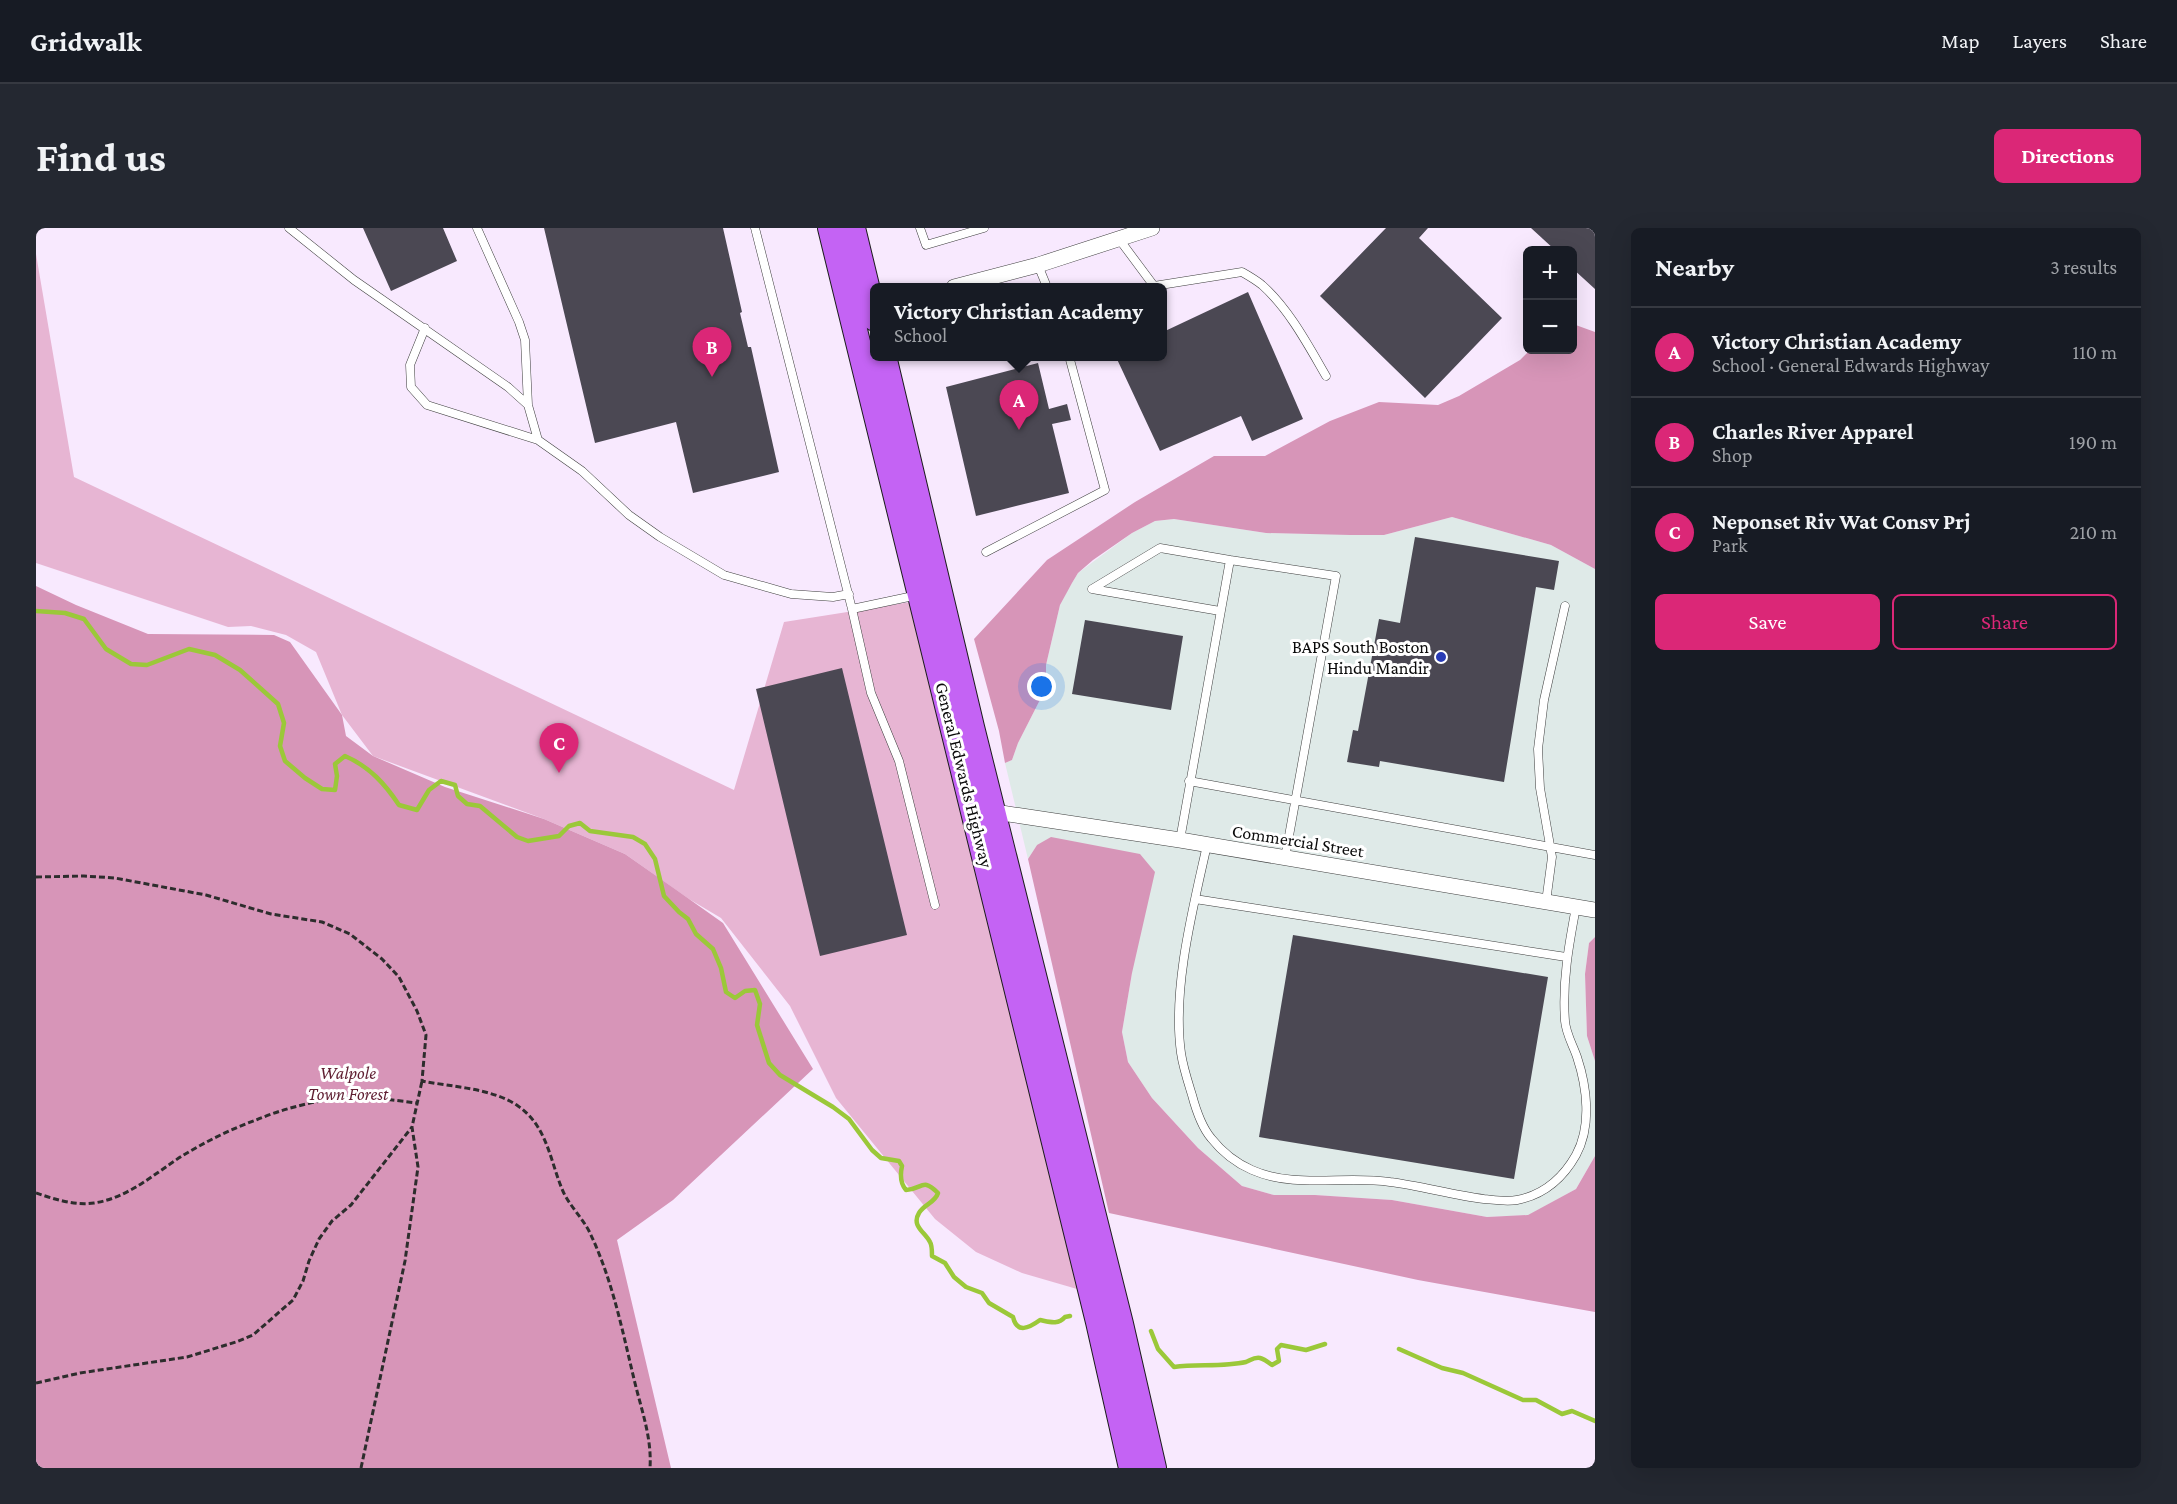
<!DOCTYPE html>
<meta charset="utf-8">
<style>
body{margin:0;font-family:"Crimson Pro",serif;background:#242831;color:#f1f3f6}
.controls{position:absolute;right:18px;top:18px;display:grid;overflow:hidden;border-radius:9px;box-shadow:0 6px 24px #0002}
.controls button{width:54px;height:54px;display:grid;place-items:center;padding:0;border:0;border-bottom:2px solid #363941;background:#171b24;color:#f1f3f6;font:30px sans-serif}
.you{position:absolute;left:1006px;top:459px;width:21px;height:21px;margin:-15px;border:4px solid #fff;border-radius:50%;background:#1a73e8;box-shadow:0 0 0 9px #1a73e833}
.badge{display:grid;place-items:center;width:39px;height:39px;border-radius:50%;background:#db2777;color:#fff;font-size:20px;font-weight:700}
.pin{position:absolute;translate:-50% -50px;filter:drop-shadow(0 2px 3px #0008)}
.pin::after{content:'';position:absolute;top:32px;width:21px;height:18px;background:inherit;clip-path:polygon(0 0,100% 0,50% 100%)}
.popup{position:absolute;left:834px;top:55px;width:297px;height:78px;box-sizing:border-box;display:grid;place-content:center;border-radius:9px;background:#171b24;filter:drop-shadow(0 2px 4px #0005);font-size:20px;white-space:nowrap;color:#9ea1a6}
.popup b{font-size:22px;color:#f1f3f6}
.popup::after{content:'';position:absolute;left:50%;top:100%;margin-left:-12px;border:12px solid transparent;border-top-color:#171b24}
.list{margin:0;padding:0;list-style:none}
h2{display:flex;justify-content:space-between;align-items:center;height:78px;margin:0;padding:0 24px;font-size:26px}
h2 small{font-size:20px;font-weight:400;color:#9ea1a6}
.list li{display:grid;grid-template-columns:39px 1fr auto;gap:18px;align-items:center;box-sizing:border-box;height:90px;padding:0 24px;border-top:2px solid #363941}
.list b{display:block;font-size:22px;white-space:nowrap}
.list p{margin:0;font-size:20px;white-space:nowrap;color:#9ea1a6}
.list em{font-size:20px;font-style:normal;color:#9ea1a6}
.actions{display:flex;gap:12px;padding:18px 24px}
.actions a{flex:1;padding:14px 0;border:2px solid #db2777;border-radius:9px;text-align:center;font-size:21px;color:#db2777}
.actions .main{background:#db2777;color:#fff}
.map{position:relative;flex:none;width:1559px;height:1240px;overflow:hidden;border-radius:9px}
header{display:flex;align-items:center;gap:36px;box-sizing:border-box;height:84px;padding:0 30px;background:#171b24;border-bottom:2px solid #363941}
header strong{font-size:28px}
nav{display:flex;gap:33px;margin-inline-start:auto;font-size:21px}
.intro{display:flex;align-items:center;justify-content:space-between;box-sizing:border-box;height:144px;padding:0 36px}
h1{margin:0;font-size:42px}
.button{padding:15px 27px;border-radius:9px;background:#db2777;color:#fff;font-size:21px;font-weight:700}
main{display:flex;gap:36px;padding:0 36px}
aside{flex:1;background:#171b24;border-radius:9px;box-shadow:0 6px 24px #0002}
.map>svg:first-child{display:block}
.industrial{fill:#dfeae8}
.green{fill:#e7b5d3}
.forest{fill:#d795b8}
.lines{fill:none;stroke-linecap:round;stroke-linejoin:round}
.stream{stroke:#9bc839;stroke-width:4.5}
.building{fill:#4b4853}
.service-casing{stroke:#3e3e3e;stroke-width:9}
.minor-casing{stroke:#3e3e3e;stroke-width:16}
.primary-casing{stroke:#1c1c1c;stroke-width:26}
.path{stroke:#2d2d2d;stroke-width:3;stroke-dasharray:6 3;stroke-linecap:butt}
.service{stroke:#fff;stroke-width:8}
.minor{stroke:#fff;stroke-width:15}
.primary{stroke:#c463f4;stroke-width:24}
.poi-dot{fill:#283bb5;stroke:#fff;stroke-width:2}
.labels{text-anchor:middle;stroke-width:6;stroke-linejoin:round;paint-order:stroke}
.poi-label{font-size:18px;fill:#0b0b0b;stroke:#fff;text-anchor:end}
.street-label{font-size:18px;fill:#0b0b0b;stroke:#fff}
.park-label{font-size:18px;font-style:italic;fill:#5f1e31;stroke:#fff}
</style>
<header>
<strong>Gridwalk</strong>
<nav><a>Map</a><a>Layers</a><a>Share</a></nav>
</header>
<div class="intro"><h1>Find us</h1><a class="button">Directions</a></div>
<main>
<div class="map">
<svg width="1559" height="1240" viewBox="0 0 1559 1240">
<rect width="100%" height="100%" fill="#f8e9fe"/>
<path class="industrial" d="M 1416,289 L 1515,317 L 1559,341 L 1559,709 L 1553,715 L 1549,746 L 1551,808 L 1559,833 L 1559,928 L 1540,961 L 1493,987 L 1451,989 L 1356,972 L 1279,967 L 1238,967 L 1206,958 L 1162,920 L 1116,870 L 1092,834 L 1086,804 L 1096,745 L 1001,617 L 992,631 L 969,535 L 976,532 L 982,515 L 1010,460 L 1010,437 L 1024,377 L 1030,365 L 1042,345 L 1096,305 L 1119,293 L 1138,291 L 1230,305 L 1348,307 Z"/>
<path class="green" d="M 0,26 L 38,249 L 698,562 L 748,394 L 881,373 L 1041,1061 L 986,1045 L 940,1024 L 899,991 L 800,870 L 754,778 L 685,690 L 653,671 L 589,626 L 508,591 L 337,528 L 306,487 L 280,424 L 250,407 L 215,398 L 192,399 L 0,335 Z"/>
<path class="forest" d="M 1537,96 L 1559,104 L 1559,341 L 1515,317 L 1416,289 L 1348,307 L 1314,307 L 1230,305 L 1138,291 L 1119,293 L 1096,305 L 1057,332 L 1042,345 L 1036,355 L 1024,377 L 1010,437 L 1010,460 L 982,515 L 976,532 L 969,535 L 963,503 L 938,411 L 1011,332 L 1099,274 L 1178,228 L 1229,228 L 1294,193 L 1343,174 L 1402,177 L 1423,168 L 1484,132 L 1494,122 L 1536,122 Z
M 0,358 L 40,377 L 112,406 L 238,407 L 254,414 L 306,487 L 310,508 L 337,528 L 409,559 L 508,591 L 589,626 L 639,661 L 687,695 L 777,841 L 637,972 L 581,1012 L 635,1240 L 0,1240 Z
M 1015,609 L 1104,626 L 1119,644 L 1096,745 L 1086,804 L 1092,834 L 1116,870 L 1162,920 L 1206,958 L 1238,967 L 1279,967 L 1356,972 L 1451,989 L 1492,987 L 1540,961 L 1559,928 L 1559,1084 L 1382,1052 L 1073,985 L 992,631 L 1001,617 Z
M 1559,709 L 1559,833 L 1551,808 L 1549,746 L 1553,715 Z"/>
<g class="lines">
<path class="stream" d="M 0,383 L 29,385 L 48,391 L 70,421 L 95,436 L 111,437 L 153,421 L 179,427 L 204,442 L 242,476 L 248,495 L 244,518 L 249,533 L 269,550 L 286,561 L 299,562 L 301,548 L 299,536 L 309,528 C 334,539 349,556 363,577 L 381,582 L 393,562 L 405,553 L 419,557 L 422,568 L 431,576 L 444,578 L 481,609 L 492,613 L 523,608 L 533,598 L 544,595 L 554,603 L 597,609 L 609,616 L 619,631 L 628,668 L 643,684 L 652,691 L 660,706 L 677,721 L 685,740 L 690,764 L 699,770 L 709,763 L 719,762 L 724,776 L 721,797 L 733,835 L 744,847 L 797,879 L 813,891 L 836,922 L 845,930 L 863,933 L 866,938 C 864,947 864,955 870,962 C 887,961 886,949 902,965 C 899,975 888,976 883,985 C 875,998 889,1004 894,1014 C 896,1017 896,1024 896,1028 L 909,1035 L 918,1049 L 930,1059 L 946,1065 L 953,1075 L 977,1089 C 981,1106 993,1100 1004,1092 C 1014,1094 1022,1097 1029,1089 L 1034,1088
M 1115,1103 L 1122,1121 L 1138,1139 C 1162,1136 1187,1139 1210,1134 C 1215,1132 1218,1129 1224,1130 C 1228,1131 1232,1134 1236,1137 L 1243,1133 L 1241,1121 L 1245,1117 L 1270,1122 L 1289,1116
M 1363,1121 L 1406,1140 L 1427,1145 L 1487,1172 L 1500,1172 L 1526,1186 L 1536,1183 L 1559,1193"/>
</g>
<path class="building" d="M 327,0 L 407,0 L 421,33 L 355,63 Z
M 508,0 L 687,0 L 706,84 L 704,85 L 712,119 L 715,119 L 743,244 L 657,265 L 640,194 L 559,215 Z
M 1350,0 L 1392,0 L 1383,10 L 1466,90 L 1389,170 L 1284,68 Z
M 1495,0 L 1559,0 L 1559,61 L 1536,40 L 1536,22 L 1519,22 Z
M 1212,64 L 1267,191 L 1216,213 L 1205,188 L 1124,223 L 1080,129 L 1127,129 L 1127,104 Z
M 1002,135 L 1013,181 L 1031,176 L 1035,192 L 1016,196 L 1033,265 L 940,288 L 910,159 Z
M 1379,309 L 1523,333 L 1518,362 L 1500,359 L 1468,554 L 1344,533 L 1343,539 L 1311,534 L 1317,502 L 1322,503 L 1343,391 L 1364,395 Z
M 1049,392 L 1147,408 L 1135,482 L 1036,466 Z
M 806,440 L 871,707 L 784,728 L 720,461 Z
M 1257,707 L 1512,749 L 1478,951 L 1223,909 Z"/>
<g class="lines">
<defs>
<path id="service" d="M 253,0 L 318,52 L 472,159 L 492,177
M 441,0 L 483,94 L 489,112 L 492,177 L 502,212 L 546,243 L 593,287 L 624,309 L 688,347 L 755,366 L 797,369 L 813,366
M 719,0 L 816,381
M 884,0 L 890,17 L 948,0
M 1083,11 L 1118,58 L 1206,44 C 1213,48 1220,52 1226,57 C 1253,81 1272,117 1290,148
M 1002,37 L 1011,59
M 389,100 L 374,137 L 375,159 L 391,177 L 502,212
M 950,324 L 1069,262 L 1033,128
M 1194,332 L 1300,348 L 1249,630
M 1056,361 L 1124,320 L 1194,332 L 1144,612
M 1056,361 L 1184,383
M 882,367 L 816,381 L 835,465 L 863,533 L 899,677
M 1153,553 L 1559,627
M 1171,617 C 1157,680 1136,761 1145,825 C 1147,839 1152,854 1156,867 C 1160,882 1165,898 1175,910 C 1186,924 1200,935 1216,942 C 1259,961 1309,947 1354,954 C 1386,958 1416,967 1448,971 C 1459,972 1471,974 1481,972 C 1507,967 1527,950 1540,927 C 1556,898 1551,859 1541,829 C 1537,817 1530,806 1529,793 C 1526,754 1533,716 1540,679
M 1159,671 L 1530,729
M 1510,674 L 1516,629 L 1504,560 L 1502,521 L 1508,472 L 1529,378"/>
<path id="minor" d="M 918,59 L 1002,37 L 1116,0
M 959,584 L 1144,612 L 1559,682"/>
<path id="primary" d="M 794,0 L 1062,1094 L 1095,1240
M 817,0 L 839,91
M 848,128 L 936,499 L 1085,1096 L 1118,1240"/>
</defs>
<use href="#service" class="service-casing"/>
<use href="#minor" class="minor-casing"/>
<use href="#primary" class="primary-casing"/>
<path class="path" d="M 0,649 L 48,648 L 79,650 L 170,667 L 235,686 L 286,694 L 314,706 L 346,731 L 363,749 L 381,783 L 390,807 L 386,853 C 416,859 456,860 482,878 C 511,898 514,932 526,961 C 532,976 545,988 553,1003 C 576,1050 586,1101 598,1151 C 605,1181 616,1209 614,1240
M 0,965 C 18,971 39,978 58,975 C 92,970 118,946 146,928 C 169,914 195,901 220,892 C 244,882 273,874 299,871 C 326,867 355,872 381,875
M 0,1155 L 44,1145 L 151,1129 L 200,1114 L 217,1107 L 257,1072 L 267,1053 L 273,1033 L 283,1011 L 296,993 L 315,977 L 376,899
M 325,1240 L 369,1033 L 382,939 L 376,899 L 386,853"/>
<use href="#service" class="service"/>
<use href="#minor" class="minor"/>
<use href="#primary" class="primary"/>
</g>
<circle class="poi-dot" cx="1405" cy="429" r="6"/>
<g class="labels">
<g class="poi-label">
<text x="1393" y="425">BAPS South Boston<tspan x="1393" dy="21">Hindu Mandir</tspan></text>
</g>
<g class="street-label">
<text transform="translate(928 547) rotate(76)" y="6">General Edwards Highway</text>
<text transform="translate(1262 613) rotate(9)" y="6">Commercial Street</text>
</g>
<g class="park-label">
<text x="312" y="851">Walpole<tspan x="312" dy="21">Town Forest</tspan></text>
</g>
</g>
</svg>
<div class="controls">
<button>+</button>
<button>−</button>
</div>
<div class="you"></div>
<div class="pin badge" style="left:983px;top:202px">A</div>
<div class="popup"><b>Victory Christian Academy</b>School</div>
<div class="pin badge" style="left:676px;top:149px">B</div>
<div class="pin badge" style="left:523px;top:545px">C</div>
</div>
<aside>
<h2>Nearby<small>3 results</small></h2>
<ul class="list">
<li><span class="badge">A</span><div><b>Victory Christian Academy</b><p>School · General Edwards Highway</p></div><em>110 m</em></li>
<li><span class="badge">B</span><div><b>Charles River Apparel</b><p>Shop</p></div><em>190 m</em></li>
<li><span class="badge">C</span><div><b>Neponset Riv Wat Consv Prj</b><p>Park</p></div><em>210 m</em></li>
</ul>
<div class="actions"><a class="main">Save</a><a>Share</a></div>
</aside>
</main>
